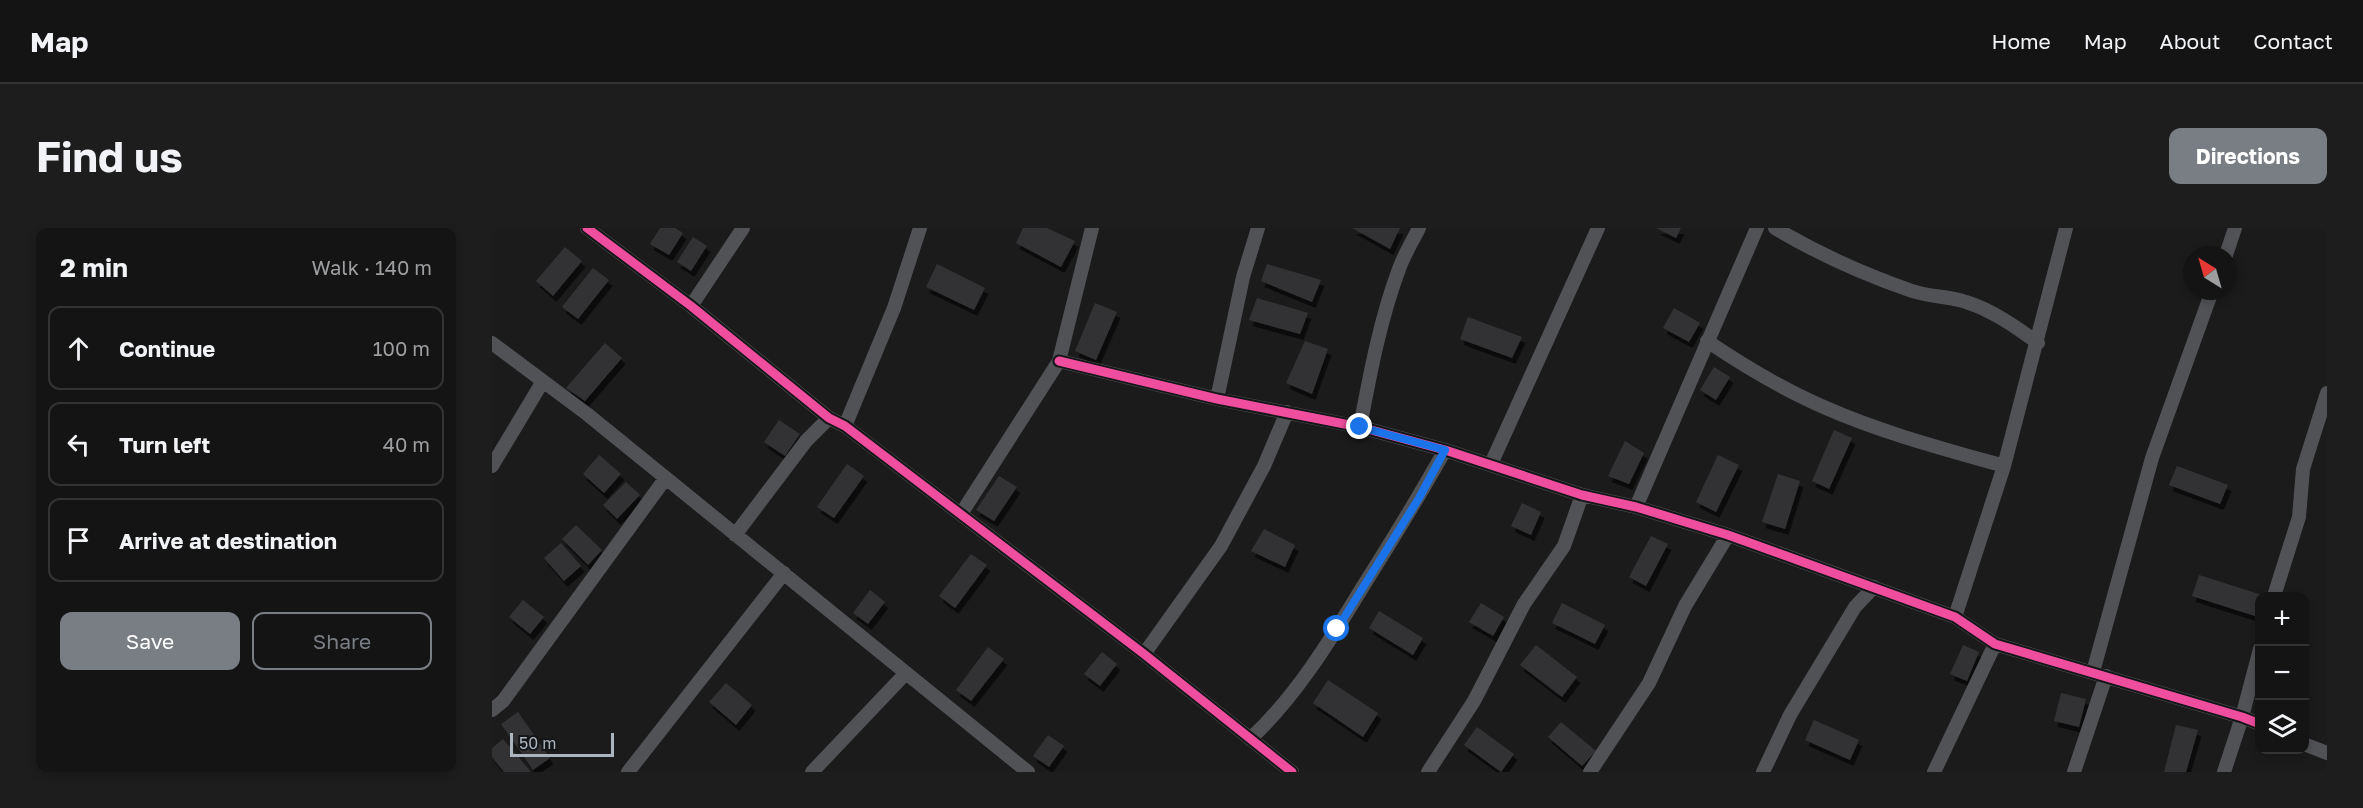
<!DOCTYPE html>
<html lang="en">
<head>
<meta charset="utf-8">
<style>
  :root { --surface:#141415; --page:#1d1d1e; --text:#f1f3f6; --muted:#9d9ea0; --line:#333334; --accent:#797e85 }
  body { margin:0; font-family:"Golos Text",sans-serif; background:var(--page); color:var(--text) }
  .controls { position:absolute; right:18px; bottom:18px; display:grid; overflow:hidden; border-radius:12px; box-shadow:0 3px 9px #0003 }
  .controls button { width:54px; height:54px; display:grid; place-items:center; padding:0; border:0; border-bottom:2px solid var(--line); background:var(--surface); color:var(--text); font:30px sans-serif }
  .compass { position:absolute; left:1691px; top:18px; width:54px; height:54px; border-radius:50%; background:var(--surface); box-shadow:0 3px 9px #0003; rotate:323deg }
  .scale { position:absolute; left:18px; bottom:15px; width:104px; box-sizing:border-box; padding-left:6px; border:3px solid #acb4be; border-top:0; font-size:16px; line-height:21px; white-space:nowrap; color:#acb4be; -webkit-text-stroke:4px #151618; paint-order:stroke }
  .stop { position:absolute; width:18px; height:18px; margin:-14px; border:4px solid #1a73e8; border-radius:50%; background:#fff }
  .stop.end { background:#1a73e8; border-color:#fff; box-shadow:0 2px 6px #0008 }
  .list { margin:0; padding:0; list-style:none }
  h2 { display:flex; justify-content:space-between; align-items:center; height:78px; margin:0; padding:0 24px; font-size:26px }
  h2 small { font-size:20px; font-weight:400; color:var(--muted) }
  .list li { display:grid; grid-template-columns:39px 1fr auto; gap:18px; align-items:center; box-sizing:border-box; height:84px; margin:0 12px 12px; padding:0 12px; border:2px solid var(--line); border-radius:12px }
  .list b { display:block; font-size:22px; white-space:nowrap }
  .list em { font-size:20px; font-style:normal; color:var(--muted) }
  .actions { display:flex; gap:12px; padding:18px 24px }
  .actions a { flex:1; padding:14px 0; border:2px solid var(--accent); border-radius:12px; text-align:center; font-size:21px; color:var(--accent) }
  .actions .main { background:var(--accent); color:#fff }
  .icon { flex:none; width:33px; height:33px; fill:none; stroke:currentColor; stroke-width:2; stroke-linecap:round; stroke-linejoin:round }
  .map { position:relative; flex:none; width:1835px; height:544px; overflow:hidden; border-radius:12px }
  header { display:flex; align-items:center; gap:36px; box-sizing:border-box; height:84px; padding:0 30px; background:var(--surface); border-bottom:2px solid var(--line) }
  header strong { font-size:28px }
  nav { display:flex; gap:33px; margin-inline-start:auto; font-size:21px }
  .intro { display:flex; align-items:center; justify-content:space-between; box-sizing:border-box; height:144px; padding:0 36px }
  h1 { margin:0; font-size:42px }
  .button { padding:15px 27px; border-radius:12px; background:var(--accent); color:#fff; font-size:21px; font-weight:700 }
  main { display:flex; gap:36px; padding:0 36px }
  aside { flex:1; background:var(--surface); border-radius:12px; box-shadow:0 3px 9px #0003 }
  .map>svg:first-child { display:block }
  .building { fill:#333334; filter:url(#shadow) }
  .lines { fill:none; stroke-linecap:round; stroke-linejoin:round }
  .street { stroke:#505255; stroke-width:14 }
  .cycleway-casing { stroke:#151618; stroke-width:13 }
  .cycleway { stroke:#ef4d9e; stroke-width:9 }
  .route { stroke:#1a73e8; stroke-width:8 }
</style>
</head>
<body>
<header>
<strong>Map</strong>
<nav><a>Home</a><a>Map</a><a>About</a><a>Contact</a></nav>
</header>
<div class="intro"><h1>Find us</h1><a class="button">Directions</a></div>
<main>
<aside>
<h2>2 min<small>Walk · 140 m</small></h2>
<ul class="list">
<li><svg class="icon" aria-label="ahead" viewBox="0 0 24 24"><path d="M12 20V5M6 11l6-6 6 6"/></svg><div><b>Continue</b></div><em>100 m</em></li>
<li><svg class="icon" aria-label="left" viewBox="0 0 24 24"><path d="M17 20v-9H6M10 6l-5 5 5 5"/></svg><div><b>Turn left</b></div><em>40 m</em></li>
<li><svg class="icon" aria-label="arrive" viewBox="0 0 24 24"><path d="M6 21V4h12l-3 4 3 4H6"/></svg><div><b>Arrive at destination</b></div></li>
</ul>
<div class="actions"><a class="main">Save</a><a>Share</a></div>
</aside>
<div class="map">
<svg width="1835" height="544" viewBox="0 0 1835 544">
  <defs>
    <filter id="shadow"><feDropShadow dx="3.5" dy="6" stdDeviation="0" flood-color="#0009"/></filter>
  </defs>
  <rect width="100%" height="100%" fill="#1b1b1c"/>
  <!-- building -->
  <path class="building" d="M168,0h15l8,5 -14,22 -19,-11z
    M531,0h24l28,13 -14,26 -45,-24z
    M860,0h48l-10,21z
    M1164,0h25l-5,10z
    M201,9l14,9 -16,25 -14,-9z
    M73,19l17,14 -29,35 -17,-15z
    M445,36l48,24 -11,22 -48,-23z
    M775,36l54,16 -9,22 -51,-21z
    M101,40l16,12 -31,39 -16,-12z
    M765,70l51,15 -8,21 -51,-14z
    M603,75l22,9 -21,48 -21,-9z
    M1182,80l26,15 -11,19 -26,-14z
    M976,89l54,20 -10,21 -52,-19z
    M813,113l23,8 -16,45 -26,-11z
    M113,115l17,15 -37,43 -19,-13z
    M1222,139l16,10 -14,23 -16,-10z
    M287,192l21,14 -15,22 -21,-14z
    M1342,202l18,8 -23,51 -17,-8z
    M1133,213l19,12 -15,31 -21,-8z
    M107,227l22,19 -17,19 -21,-19z
    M1226,227l21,10 -23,47 -20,-10z
    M355,236l17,12 -30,42 -17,-11z
    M1685,238l51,19 -8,19 -51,-19z
    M1286,246l22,7 -15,48 -23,-7z
    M507,248l18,11 -23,34 -18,-11z
    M134,254l14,13 -23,24 -14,-14z
    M1030,275l19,9 -10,23 -20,-9z
    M84,297l26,25 -14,15 -26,-26z
    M772,301l31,16 -10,22 -34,-16z
    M1159,308l17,8 -22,42 -17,-9z
    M69,315l20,23 -17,15 -20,-23z
    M479,326l16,11 -32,43 -16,-12z
    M1707,347l63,20 -2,1 -5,20 -63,-20z
    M378,362l15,12 -17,22 -15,-11z
    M31,372l21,17 -14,17 -21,-17z
    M989,375l23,14 -11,19 -24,-14z
    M1070,375l43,22 -10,19 -43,-21z
    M887,383l44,27 -10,17 -44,-27z
    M1044,417l41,32 -15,20 -42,-32z
    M1471,417l16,7 -12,29 -17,-7z
    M496,419l16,12 -33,42 -15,-11z
    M610,424l15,12 -17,22 -16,-12z
    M836,452l50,33 -15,24 -50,-34z
    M234,455l26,22 -16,20 -27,-23z
    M1569,465l25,6 -7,28 -25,-6z
    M26,484l32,46 -17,12 -32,-46z
    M1322,492l45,20 -9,20 -45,-20z
    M1069,494l35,29 -14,15 -34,-29z
    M1684,497l22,5 -12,42h-22z
    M985,499l37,27 -13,18 -37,-27z
    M556,507l16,11 -15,21 -16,-11z
    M11,511l28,33h-27l-12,-15v-9z"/>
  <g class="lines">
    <!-- street -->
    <path class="street" d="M95,0l104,78 138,112 16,8 299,228 148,118
      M1283,0c45,27 88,46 137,63 18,6 37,5 54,11 26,8 50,25 72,41
      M1734,27l9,-27
      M199,78l52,-78
      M1215,113c37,25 77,49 119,67 57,25 118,41 178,58
      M0,115l95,71 441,358
      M567,133l158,38 143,28 85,23 137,45 54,12 92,28 227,82 40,27 247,73 18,7
      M725,171l26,-122 15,-49
      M353,198l49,-118 26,-80
      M868,199c10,-53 20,-107 39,-158 5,-14 13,-27 20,-41
      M999,236l107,-236
      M0,238l51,-85
      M1144,279l121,-279
      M469,286l98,-153 33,-133
      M243,307l71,-94 23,-23
      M1782,368l25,-79 4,-48 24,-76
      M1463,389l49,-151 62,-238
      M652,426l77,-108 43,-80 23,-54
      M1601,444l59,-214 60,-167
      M0,482l11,-9 162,-222
      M758,511c45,-41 81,-100 112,-151 29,-46 57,-91 83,-138
      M1812,516l23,9
      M136,544l156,-199
      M320,544l94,-99
      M936,544l46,-71 50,-97 40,-58 18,-51
      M1098,544l59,-89 36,-77 43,-71
      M1271,544l27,-57 65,-108 19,-20
      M1442,544l61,-128
      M1582,544l32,-96
      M1732,544l18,-55 18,-68"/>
    <!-- cycleway casing -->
    <g class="cycleway-casing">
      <path id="cycleway" d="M95,0l104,78 138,112 16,8 299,228 148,118
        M567,133l158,38 143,28 85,23 137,45 54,12 92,28 227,82 40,27 247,73 18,7"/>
    </g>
    <!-- cycleway -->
    <use href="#cycleway" class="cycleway"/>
  </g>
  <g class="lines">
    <!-- route -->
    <path class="route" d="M845,401l82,-131 26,-48 -85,-23"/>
  </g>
</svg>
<div class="controls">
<button>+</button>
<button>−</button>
<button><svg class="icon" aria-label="layers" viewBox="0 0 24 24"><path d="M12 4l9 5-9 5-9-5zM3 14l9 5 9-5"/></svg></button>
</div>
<svg class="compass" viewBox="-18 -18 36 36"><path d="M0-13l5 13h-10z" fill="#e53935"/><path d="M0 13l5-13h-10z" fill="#9d9ea0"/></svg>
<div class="scale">50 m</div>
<div class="stop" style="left:845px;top:401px"></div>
<div class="stop end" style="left:868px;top:199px"></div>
</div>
</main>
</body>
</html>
